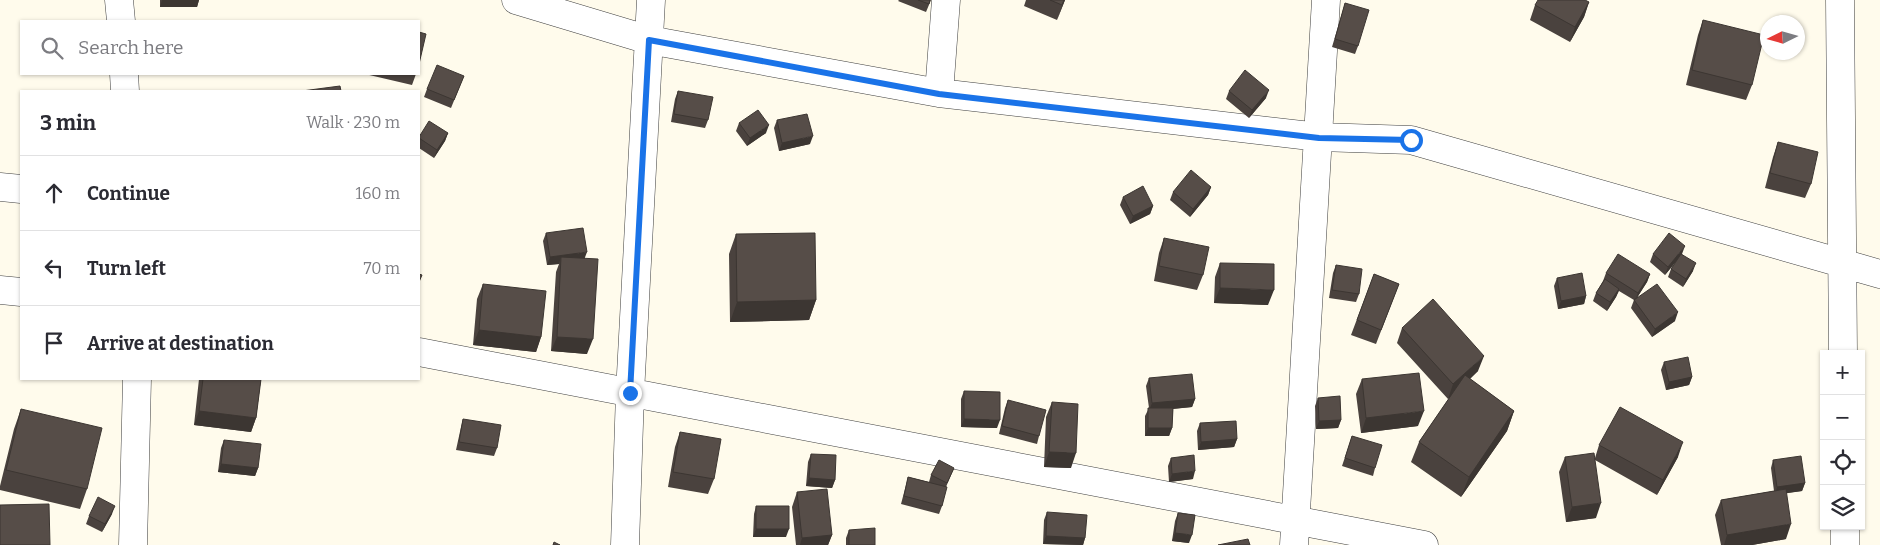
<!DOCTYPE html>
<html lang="en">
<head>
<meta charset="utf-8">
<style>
  :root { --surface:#fff; --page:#f2f2f3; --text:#2b2b33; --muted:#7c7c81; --line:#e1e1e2 }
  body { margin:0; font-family:Bitter,serif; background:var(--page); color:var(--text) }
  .controls { position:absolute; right:15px; bottom:15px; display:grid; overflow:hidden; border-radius:0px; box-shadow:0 1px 4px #0004 }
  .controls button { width:45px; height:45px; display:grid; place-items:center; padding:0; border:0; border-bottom:1px solid var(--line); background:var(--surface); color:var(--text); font:25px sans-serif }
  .compass { position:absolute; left:1760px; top:15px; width:45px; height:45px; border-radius:50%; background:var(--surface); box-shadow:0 1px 4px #0004; rotate:265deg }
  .stop { position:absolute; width:15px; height:15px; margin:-11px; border:4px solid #1a73e8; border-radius:50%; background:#fff }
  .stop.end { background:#1a73e8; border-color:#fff; box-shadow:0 1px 5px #0008 }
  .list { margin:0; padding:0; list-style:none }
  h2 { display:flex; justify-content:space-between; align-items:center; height:65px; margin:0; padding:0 20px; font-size:21px }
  h2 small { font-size:16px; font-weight:400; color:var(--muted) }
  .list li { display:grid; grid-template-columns:32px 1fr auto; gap:15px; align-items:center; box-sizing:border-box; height:75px; padding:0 20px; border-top:1px solid var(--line) }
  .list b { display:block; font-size:19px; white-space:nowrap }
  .list em { font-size:16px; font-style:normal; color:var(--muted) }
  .icon { flex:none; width:28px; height:28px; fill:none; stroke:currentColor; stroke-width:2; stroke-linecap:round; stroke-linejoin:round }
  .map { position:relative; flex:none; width:1880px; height:545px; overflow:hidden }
  .search { position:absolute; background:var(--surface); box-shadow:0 1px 4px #0004; left:20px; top:20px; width:400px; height:55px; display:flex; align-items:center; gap:12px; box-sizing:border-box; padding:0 18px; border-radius:0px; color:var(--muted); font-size:19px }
  .panel { position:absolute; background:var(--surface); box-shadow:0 1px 4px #0004; left:20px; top:90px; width:400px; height:290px; border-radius:0px }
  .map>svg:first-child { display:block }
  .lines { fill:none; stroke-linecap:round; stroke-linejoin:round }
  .minor-casing { stroke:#3f3f3f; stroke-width:29 }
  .minor { stroke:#fff; stroke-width:28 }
  .wall { fill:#4a423e }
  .shaded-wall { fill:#3c3632 }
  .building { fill:#564d48; stroke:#3c3632 }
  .route { stroke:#1a73e8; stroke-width:6 }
</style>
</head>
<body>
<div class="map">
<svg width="1880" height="545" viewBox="0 0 1880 545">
  <rect width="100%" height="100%" fill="#fffbec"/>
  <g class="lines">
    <!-- minor casing -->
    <g class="minor-casing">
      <path id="minor" d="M119,0l2,21
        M516,0l133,40 290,53 380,44 92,3 469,134
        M1840,0l3,354
        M124,74l1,17
        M939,93l7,-93
        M0,187l21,2
        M0,290l21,2
        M419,352l1005,193
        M1845,526v19
        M133,545l4,-166
        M625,545l5,-152 21,-393
        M1294,545l32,-545"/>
    </g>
    <!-- minor -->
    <use href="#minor" class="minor"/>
  </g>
  <!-- wall -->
  <path class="wall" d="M160,0h39l-2,7h-37z
    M899,0h32l-5,12 -28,-11z
    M1026,0h39l-8,20 -33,-14z
    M1589,2l-5,15 -14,25 -40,-22 5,-15z
    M1345,3l13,43 -3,8 -23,-7z
    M1703,20l49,65 -6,15 -60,-15 12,-50z
    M365,74h51l-4,11z
    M464,76l-13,32 -27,-11 3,-8z
    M678,91l30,29 -3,8 -34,-6 4,-23z
    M1229,91l37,7 -17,20 -23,-19z
    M777,120l33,24 -31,7 -5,-23z
    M739,123l27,10 -19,13 -11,-15z
    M448,133l-3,8 -11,17 -15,-10v-11z
    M1778,142l33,42 -6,14 -40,-10 8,-31z
    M1211,187l-3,8 -18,22 -20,-17 3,-8z
    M1123,197l30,9 -3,8 -20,10 -10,-19z
    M546,233l39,25 2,96 -36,-3 5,-79 3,-8 -12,1 -4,-24z
    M736,234l80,66 -7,20 -79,2 -1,-68z
    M1164,238l39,37 -6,15 -43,-9 5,-28z
    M1653,254h29l11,17 -10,16 -15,-10 3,-8 7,-10 -13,16 -15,-13z
    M1220,263l48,42 -54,-2 1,-26z
    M1336,265l23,29 -3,8 -27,-4 4,-25z
    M1606,273l44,1 -3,8 -11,17 39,22 -23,16 -21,-29 3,-8 -15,-9 -3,6 -9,14 -14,-10 3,-8 7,-12z
    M1374,274l25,10 -23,60 -25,-9z
    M1557,278l29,18 -2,8 -26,5 -4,-23z
    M483,284l58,53 -5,15 -63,-7 4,-46z
    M1402,328l76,43 -8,8 44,32 -7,20 -46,66 -50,-35 8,-20 31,-45 -2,2 -51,-56z
    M1664,362l28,15 -3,8 -23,5 -5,-20z
    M1149,378l46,21 -3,8 -19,2 -1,19 -3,8h-24v-20l4,-8 -3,-22z
    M199,379h62l-5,39 -5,14 -57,-7z
    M1362,379l56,47 -57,7 -5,-39z
    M964,391l33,37 -36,-1v-28z
    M1318,398l23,22 -3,8 -22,1 -1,-23z
    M1008,400l31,36 -2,8 -38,-10 6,-26z
    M1052,402l19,66 -27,-1 2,-50z
    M21,409l66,80 -7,20 -80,-19v-4l14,-57z
    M463,419l34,29 -3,8 -38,-6 5,-23z
    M1200,423l37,16 -3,8 -36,3 -1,-19z
    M680,432l34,47 -6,15 -40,-7 7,-40z
    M1352,436l23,32 -2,8 -31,-10z
    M224,440l34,28 -3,8 -37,-4 3,-24z
    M1599,445l79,12 -21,38 -62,-35 1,58 -30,4 -7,-50 6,-15 30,1z
    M811,454l24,26 -3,8 -26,-2 2,-24z
    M1171,458l22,21 -24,3 -1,-16z
    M1773,460l32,23 -3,8 -16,2v46l-34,6h-31l-6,-30 6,-15 53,-9 -3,-23z
    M954,468l-8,19 -4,19 -3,8 -38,-10 5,-19 2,-8 21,5 2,-7z
    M797,492l35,43 -4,10h-32l-4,-38z
    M756,506l30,31h-33l1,-23z
    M1047,512l38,26 -2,7 -40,-1 1,-24z
    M1178,513l11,30 -17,-2 3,-20z
    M112,514l-10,18 -16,-8 3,-8z
    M849,530l26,15h-29v-7z"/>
  <!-- shaded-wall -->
  <path class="shaded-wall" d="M162,0h37l-2,7h-37z
    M1064,0h1l-8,20z
    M1589,2l-5,15 -14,25 5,-15z
    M1269,90l-3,8 -17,20 3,-8z
    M769,125l-3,8 -19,13 3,-8z
    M448,133l-3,8 -11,17 3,-8z
    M813,136l-3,8 -31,7 3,-8z
    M1211,187l-3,8 -18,22 3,-8z
    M1153,206l-3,8 -20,10 3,-8z
    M1685,246l-3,8 -17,21 3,-8z
    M587,252l-3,8 -23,-3 -2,7 -12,1 3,-8z
    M1696,263l-3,8 -10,16 3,-8z
    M1650,274l-3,8 -12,19 3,-8z
    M1220,288l54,2 -6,15 -54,-2z
    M1619,289l-3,8 -9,14 3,-9z
    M1586,296l-2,8 -26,5 3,-8z
    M816,300l-7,20 -79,2 7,-20z
    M1678,312l-3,9 -23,16 3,-8z
    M479,330l62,7 -5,15 -63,-7z
    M557,337l36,2 -6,15 -36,-3z
    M1484,356l-6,15 -30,28 5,-15z
    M1692,377l-3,8 -23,5 3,-8z
    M1195,399l-3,8 -43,4 3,-8z
    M199,411l57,7 -5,14 -57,-7z
    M1424,411l-6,15 -57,7 5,-15z
    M1514,411l-7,20 -46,66 8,-20z
    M964,419l36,1 -3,8 -36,-1z
    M1341,420l-3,8 -22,1 3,-8z
    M1148,428h24l-3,8h-24z
    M1237,439l-3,8 -36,3 3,-8z
    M1683,442l-5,15 -21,38 6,-15z
    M1049,452l27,1 -5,15 -27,-1z
    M221,464l37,4 -3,8 -37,-4z
    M1195,471l-2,8 -24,3 3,-8z
    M809,478l26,2 -3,8 -26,-2z
    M1805,483l-3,8 -27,4 2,-8z
    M1601,503l-5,15 -30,4 6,-15z
    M115,506l-3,8 -10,18 3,-8z
    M1791,524l-5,15 -34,6h-28l3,-10z
    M756,529h33l-3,8h-33z
    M1175,533l17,2 -3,8 -17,-2z
    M832,535l-4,10h-28l2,-7z
    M1046,536l39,2 -2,7 -40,-1z"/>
  <!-- building -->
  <path class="building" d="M918,0h12l-1,4z
    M1050,0h14l-2,5z
    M1538,0h47l4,2 -14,25 -40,-22z
    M1345,3l24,7 -11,36 -23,-7z
    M1703,20l61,15 -12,50 -60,-15z
    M419,32l7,2 -7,30z
    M437,65l27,11 -10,24 -27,-11z
    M1245,70l24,20 -17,20 -23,-19z
    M340,86l1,5h-39z
    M678,91l35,6 -5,23 -34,-6z
    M758,110l11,15 -19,13 -11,-15z
    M807,114l6,22 -31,7 -5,-23z
    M429,121l19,12 -11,17 -18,-12v-1z
    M1778,142l40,10 -7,32 -41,-11z
    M1191,170l20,17 -18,22 -20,-17z
    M1143,186l10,20 -20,10 -10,-19z
    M583,228l4,24 -37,5 -4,-24z
    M815,233l1,67 -79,2 -1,-68z
    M1669,233l16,13 -17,21 -15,-13z
    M1164,238l45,9 -6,28 -44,-9z
    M1618,254l32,20 -12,19 -32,-20z
    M1681,254l15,9 -10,16 -15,-10z
    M561,257l37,2 -5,80 -36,-2z
    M1220,263l54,1v26l-54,-2z
    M1336,265l26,4 -3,25 -27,-4z
    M1582,273l4,23 -25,5 -4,-23z
    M419,274l3,1 -3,7z
    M1374,274l25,10 -18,46 -24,-10z
    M1605,279l14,10 -9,13 -14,-9z
    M483,284l63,7 -5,46 -62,-7z
    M1657,284l21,28 -23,17 -21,-29z
    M1433,299l51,57 -31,28 -51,-56z
    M1688,357l4,20 -23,5 -5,-20z
    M1419,373l5,38 -58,7 -4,-39z
    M1192,374l3,25 -43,4 -3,-25z
    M1465,375l49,36 -45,66 -50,-35z
    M203,379h58l-5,39 -57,-7z
    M964,391l36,1v28l-36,-1z
    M1340,396l1,24 -22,1 -1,-23z
    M1008,400l38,10 -7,26 -37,-10z
    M1052,402l26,2 -2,49 -27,-1z
    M1620,407l63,35 -20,38 -64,-35z
    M1148,408h25l-1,20h-24z
    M21,409l81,19 -15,61 -81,-19z
    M463,419l38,6 -4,23 -38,-6z
    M1236,421l1,18 -36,3 -1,-19z
    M680,432l41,7 -7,40 -41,-7z
    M1352,436l30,9 -7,23 -30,-10z
    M224,440l37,4 -3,24 -37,-4z
    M1594,453l7,50 -29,4 -7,-50z
    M811,454l25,1 -1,25 -26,-2z
    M1194,455l1,16 -23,3 -1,-16z
    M1801,456l4,27 -28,4 -4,-27z
    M939,460l15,8 -7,15 -16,-8z
    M908,477l39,10 -5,19 -38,-10z
    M827,489l5,46 -30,3 -5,-46z
    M1786,489l5,35 -64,11 -6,-35z
    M98,497l17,9 -10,18 -16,-8z
    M49,504l1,41h-50v-40z
    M756,506h33v23h-33z
    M1047,512l40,3 -2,23 -39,-2z
    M1178,513l17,2 -3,20 -17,-2z
    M875,528v17h-26v-15z
    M1248,539l2,6h-32z
    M554,542l6,3h-7z"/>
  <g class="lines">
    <!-- route -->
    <path class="route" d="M630,393l19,-353 290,54 380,44 92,2"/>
  </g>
</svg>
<div class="controls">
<button>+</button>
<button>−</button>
<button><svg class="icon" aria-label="locate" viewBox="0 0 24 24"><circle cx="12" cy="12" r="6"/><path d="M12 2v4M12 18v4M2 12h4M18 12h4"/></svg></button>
<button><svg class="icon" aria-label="layers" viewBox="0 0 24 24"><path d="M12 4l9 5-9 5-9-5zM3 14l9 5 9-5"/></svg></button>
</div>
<svg class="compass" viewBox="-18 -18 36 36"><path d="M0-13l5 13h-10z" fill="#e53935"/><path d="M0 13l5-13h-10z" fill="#7c7c81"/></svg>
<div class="stop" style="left:1411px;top:140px"></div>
<div class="stop end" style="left:630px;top:393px"></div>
<div class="search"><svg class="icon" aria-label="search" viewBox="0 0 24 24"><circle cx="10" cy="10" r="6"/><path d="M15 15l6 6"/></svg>Search here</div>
<section class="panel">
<h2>3 min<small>Walk · 230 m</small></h2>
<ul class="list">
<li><svg class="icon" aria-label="ahead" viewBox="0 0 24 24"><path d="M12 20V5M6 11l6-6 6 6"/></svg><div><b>Continue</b></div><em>160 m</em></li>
<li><svg class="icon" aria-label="left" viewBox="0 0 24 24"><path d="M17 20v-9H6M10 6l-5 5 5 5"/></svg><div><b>Turn left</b></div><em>70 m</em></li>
<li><svg class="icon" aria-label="arrive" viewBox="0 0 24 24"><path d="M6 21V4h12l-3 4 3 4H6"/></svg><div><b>Arrive at destination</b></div></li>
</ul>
</section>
</div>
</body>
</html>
